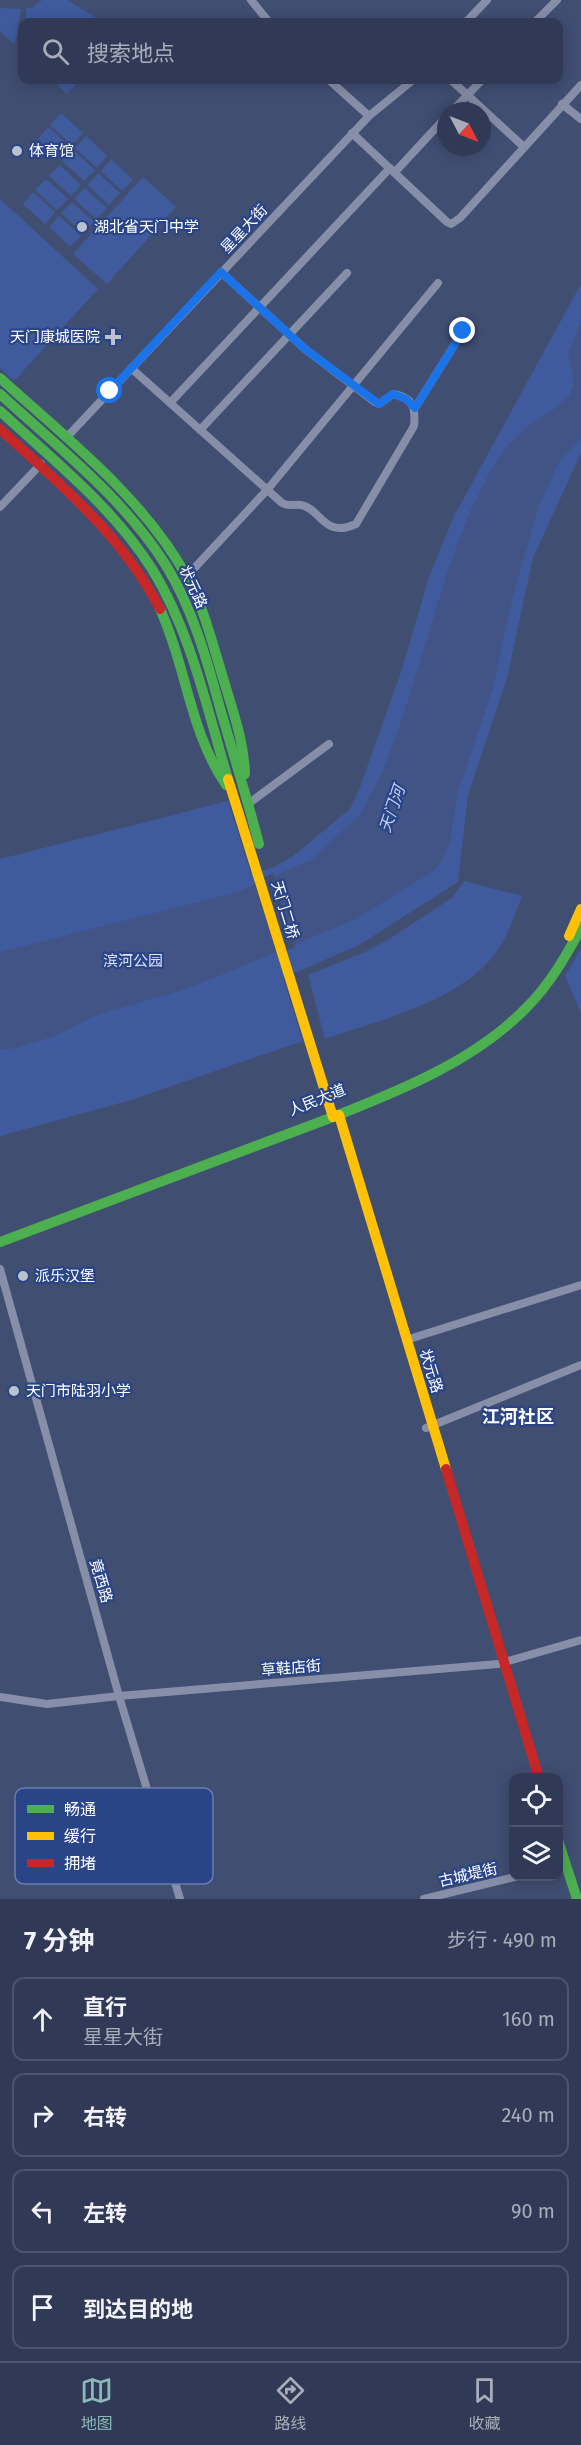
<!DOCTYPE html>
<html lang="zh">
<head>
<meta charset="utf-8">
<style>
  :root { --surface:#303a56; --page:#3c4560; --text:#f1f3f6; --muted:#a8adb9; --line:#4b546c; --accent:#8bbbb9 }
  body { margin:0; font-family:"Fira Sans","Noto Sans SC",sans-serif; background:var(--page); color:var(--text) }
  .controls { position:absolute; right:18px; bottom:18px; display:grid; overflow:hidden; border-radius:12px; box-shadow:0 3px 15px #0003 }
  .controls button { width:54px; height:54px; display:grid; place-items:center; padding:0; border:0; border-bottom:2px solid var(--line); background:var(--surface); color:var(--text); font:30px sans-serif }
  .compass { position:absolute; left:437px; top:102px; width:54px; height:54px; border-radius:50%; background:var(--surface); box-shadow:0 3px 15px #0003; rotate:132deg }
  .stop { position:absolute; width:18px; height:18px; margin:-14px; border:4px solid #1a73e8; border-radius:50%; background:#fff }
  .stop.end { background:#1a73e8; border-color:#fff; box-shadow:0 2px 6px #0008 }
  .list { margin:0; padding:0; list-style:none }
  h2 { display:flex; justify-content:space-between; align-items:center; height:78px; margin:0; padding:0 24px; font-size:26px }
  h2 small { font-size:20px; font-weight:400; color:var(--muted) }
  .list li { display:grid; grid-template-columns:39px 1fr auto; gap:18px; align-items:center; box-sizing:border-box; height:84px; margin:0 12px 12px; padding:0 12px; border:2px solid var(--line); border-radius:12px }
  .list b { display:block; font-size:22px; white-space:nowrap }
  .list p { margin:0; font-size:20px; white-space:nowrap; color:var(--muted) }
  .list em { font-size:20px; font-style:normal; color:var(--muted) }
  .icon { flex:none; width:33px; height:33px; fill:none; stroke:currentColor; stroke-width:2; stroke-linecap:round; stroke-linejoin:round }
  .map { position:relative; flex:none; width:581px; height:1899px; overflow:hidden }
  .search { position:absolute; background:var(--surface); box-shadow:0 3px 15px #0003; left:18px; right:18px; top:18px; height:66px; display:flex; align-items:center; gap:15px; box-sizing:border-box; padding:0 21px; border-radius:12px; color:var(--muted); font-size:22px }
  .sheet { height:462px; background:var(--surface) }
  nav { display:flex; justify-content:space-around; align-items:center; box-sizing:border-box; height:84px; border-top:2px solid var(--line); background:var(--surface); font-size:16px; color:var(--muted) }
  nav a { display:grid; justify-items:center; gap:3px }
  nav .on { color:var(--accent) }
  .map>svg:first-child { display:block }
  .green { fill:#3f5b9e }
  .water { fill:#425485 }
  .pier { fill:#404e72 }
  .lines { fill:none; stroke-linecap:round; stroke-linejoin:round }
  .street { stroke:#878fa8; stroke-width:8 }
  .fast { stroke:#4caf50; stroke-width:10 }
  .slow { stroke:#ffc107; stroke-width:10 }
  .jam { stroke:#c62828; stroke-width:10 }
  .route { stroke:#1a73e8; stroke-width:8 }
  .poi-dot { fill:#bcc1ce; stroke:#2a4488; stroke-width:2 }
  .labels { text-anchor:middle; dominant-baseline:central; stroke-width:4.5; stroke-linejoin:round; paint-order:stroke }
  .poi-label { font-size:15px; fill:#fff; stroke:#2a4488; text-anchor:start }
  .street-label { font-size:15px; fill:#fff; stroke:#2a4488 }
  .park-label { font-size:15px; fill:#dbe3f7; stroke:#2a4488 }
  .water-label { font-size:16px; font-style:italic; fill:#c3d0f0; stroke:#2a4488 }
  .quarter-label { font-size:18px; font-weight:bold; fill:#fff; stroke:#2a4488 }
  .key { fill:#2a4488; stroke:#6a7cac; stroke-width:1.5 }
  .key-label { font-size:16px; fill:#fff }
</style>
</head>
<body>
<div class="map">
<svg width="581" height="1899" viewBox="0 0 581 1899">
  <rect width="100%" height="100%" fill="#404e72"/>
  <!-- green -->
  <path class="green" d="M42,0h25l36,22h-77v-14l7,-1z
    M0,8l21,1 -6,36 -15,-14z
    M52,80h28l-13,14z
    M61,113l22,20 -11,12 -22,-20z
    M48,127l22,20 -11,12 -21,-20z
    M86,136l21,20 -10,12 -22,-20z
    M73,150l22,20 -11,11 -22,-20z
    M111,159l22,21 -11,11 -21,-20z
    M60,165l21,20 -10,11 -22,-20z
    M98,173l22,20 -11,12 -22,-20z
    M143,177l33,30 -69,77 -34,-30z
    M46,179l22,20 -11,11 -22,-20z
    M85,188l22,20 -11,11 -22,-20z
    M33,192l22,20 -10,12 -22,-20z
    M0,199l98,90 -84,92 -14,-13z
    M72,202l22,20 -11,11 -22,-20z
    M59,216l22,20 -11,11 -21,-20z
    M581,284v169l-48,105 -26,120 -39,117 -10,87 -99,63 -76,33 20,63 -172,59 -131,36v-277l228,-58 23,73 23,-7 19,-11 57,-47 9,-19 42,-118 28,-95 25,-61z
    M464,881l58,15c-8,21 -15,42 -28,59 -36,47 -115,65 -169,84l-17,-64 59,-24 22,-12 63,-41z
    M581,949v64l-16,-37z"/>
  <!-- water -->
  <path class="water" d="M581,321v117l-21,22 -21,45 -27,94 -19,89 -36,107 -7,46 -8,20 -7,9 -79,49 -164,68 -98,29 -36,19 -42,13 -16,2v-98l238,-60 75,-33 48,-46 24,-47 19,-53 46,-149 18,-48 25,-50 15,-21 21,-20 30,-19 11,-12 4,-11 -6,-30z"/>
  <!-- pier -->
  <path class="pier" d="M273,873l22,74 -18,8 -23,-73z"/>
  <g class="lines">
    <!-- street -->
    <path class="street" d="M251,0l18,22
      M466,22l21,-22
      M535,22l22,-22
      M329,80l40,36
      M451,80l73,67
      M562,104l19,15
      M452,111l30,-31
      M352,133l95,89 4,2 9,-6 121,-133
      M395,172l51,-55
      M131,368l151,135c7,4 12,1 19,2 20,3 22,34 55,19l58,-98c2,-18 -1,-29 -21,-32l-14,10 -4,-2 -70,-53 -84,-77
      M170,403l220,-235
      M415,408l48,-77
      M200,430l147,-157
      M66,438l303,-322 44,-36
      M0,507l41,-43
      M187,576l80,-86 171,-207
      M248,804l81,-60
      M0,1269l119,427 61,203
      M406,1340l175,-55
      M426,1428l155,-63
      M0,1697l47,7 72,-8 379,-32 83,-24
      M424,1899l95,-23"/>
    <!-- fast -->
    <path class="fast" d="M0,378c67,61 143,119 187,199 18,33 26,69 37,104 9,31 20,60 21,93
      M0,394c59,54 125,105 167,173 26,43 40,93 53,141 13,45 27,90 39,136
      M0,411c53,49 113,96 152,158 39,63 55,140 76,210
      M160,609c27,59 29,121 66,176
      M338,1115c66,-26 139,-56 189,-108 23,-23 39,-51 54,-79
      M0,1242l333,-125
      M558,1840l19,59"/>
    <!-- slow -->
    <path class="slow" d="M228,779l105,338 5,-2
      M569,936l12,-27
      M339,1115l107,354"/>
    <!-- jam -->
    <path class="jam" d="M0,429c60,55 122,106 160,180
      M446,1469l93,309"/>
  </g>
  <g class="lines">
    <!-- route -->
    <path class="route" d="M110,391l111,-119 84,77 74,55 14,-10 13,5 9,9 48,-77"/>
  </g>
  <!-- markers -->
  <g class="poi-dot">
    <circle cx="17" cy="151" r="6"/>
    <circle cx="82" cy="227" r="6"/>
    <path d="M110 328h6v6h6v6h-6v6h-6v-6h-6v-6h6z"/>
    <circle cx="23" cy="1276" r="6"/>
    <circle cx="14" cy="1391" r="6"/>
  </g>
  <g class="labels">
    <!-- poi labels -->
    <g class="poi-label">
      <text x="29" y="151">体育馆</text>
      <text x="94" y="227">湖北省天门中学</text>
      <text x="100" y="337" text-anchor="end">天门康城医院</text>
      <text x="35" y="1276">派乐汉堡</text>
      <text x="26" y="1391">天门市陆羽小学</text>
    </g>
    <!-- street labels -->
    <g class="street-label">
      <text transform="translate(244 229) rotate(-47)">星星大街</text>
      <text transform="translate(193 587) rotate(65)">状元路</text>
      <text transform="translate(285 910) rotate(73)">天门二桥</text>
      <text transform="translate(317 1100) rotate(-22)">人民大道</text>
      <text transform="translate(431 1371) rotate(73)">状元路</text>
      <text transform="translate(101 1581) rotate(74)">竟西路</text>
      <text transform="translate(291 1668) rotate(-5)">草鞋店街</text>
      <text transform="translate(468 1875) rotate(-13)">古城堤街</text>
    </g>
    <!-- park labels -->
    <g class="park-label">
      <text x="133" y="961">滨河公园</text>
    </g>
    <!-- water labels -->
    <g class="water-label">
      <text transform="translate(392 809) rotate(-71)">天门河</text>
    </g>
    <!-- quarter labels -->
    <g class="quarter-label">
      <text x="518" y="1417">江河社区</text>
    </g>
  </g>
  <!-- legend -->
  <rect x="15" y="1788" width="198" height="96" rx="9" class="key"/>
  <rect x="27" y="1805" width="27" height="8" fill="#4caf50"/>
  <rect x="27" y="1832" width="27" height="8" fill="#ffc107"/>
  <rect x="27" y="1859" width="27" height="8" fill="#c62828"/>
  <g class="key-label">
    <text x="64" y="1815">畅通</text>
    <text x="64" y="1842">缓行</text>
    <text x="64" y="1869">拥堵</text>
  </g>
</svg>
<div class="controls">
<button><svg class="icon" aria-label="locate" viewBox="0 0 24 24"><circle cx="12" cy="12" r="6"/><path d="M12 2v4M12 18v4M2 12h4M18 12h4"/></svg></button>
<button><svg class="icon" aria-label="layers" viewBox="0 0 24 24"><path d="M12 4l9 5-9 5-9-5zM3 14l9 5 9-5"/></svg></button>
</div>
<svg class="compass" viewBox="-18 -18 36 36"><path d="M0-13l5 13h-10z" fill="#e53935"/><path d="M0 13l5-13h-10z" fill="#a8adb9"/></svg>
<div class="stop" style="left:110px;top:391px"></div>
<div class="stop end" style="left:463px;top:331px"></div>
<div class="search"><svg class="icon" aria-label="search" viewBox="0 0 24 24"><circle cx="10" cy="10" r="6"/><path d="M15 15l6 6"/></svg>搜索地点</div>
</div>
<section class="sheet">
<h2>7 分钟<small>步行 · 490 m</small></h2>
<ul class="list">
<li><svg class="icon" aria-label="ahead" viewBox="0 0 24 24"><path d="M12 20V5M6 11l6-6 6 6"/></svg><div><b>直行</b><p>星星大街</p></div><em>160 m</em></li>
<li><svg class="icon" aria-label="right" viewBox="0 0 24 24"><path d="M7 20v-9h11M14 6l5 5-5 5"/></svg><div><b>右转</b></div><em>240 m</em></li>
<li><svg class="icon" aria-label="left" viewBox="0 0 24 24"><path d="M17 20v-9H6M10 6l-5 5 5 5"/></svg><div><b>左转</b></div><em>90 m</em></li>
<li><svg class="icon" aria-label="arrive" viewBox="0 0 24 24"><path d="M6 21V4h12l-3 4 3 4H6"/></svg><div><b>到达目的地</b></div></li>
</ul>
</section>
<nav>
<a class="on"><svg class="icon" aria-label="map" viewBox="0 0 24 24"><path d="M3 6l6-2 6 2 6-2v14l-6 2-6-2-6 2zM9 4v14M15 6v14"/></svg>地图</a>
<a><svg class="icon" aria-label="directions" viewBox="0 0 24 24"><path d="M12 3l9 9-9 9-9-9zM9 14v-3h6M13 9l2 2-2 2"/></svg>路线</a>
<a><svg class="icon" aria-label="saved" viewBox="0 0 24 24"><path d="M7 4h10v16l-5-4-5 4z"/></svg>收藏</a>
</nav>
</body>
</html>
